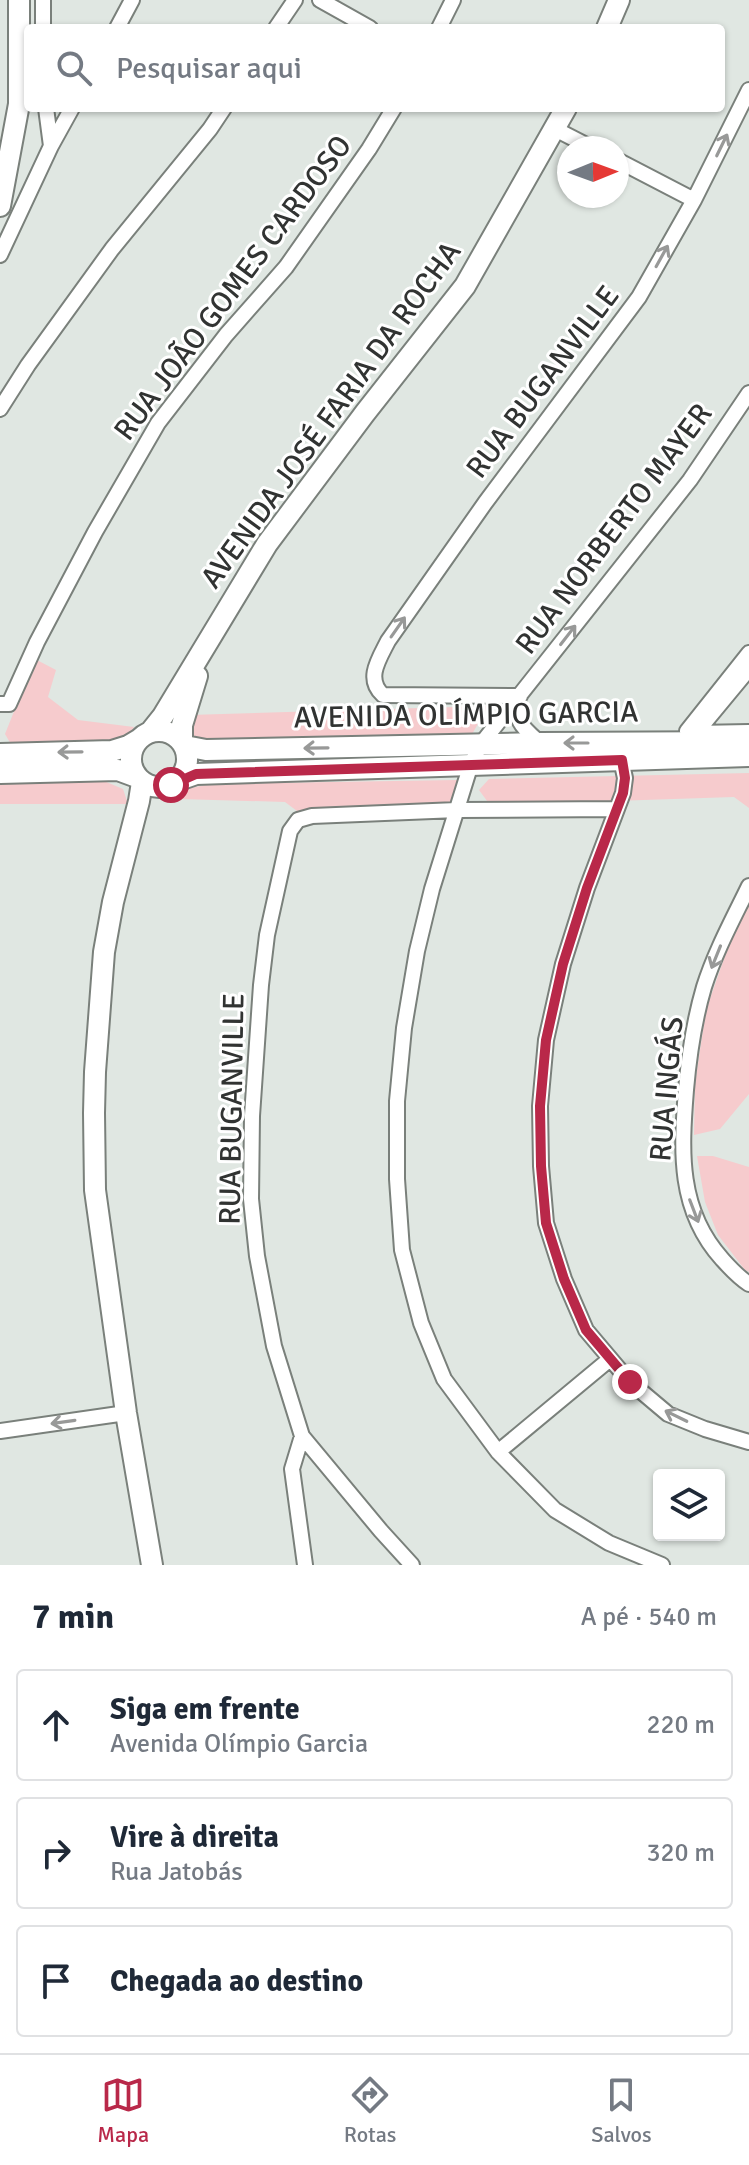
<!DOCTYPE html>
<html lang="pt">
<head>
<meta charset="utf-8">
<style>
  :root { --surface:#fff; --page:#f6f6f7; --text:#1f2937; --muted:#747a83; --line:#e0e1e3; --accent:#b92849 }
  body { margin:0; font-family:Signika,sans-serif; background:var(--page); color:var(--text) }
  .controls { position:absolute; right:24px; bottom:24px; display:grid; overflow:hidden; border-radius:8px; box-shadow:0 2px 6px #0004 }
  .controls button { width:72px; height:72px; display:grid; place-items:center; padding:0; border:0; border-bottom:2px solid var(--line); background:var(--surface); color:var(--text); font:40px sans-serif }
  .compass { position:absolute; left:557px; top:136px; width:72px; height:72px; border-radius:50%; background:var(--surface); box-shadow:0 2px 6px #0004; rotate:89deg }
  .stop { position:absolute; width:24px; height:24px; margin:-18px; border:6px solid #b92849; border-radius:50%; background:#fff }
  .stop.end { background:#b92849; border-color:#fff; box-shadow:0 2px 8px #0008 }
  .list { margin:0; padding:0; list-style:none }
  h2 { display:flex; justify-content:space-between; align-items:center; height:104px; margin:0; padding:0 32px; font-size:34px }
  h2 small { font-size:26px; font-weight:400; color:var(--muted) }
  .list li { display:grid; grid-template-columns:52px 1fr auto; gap:24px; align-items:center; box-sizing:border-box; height:112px; margin:0 16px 16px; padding:0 16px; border:2px solid var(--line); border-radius:8px }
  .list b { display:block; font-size:30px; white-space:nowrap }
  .list p { margin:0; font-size:26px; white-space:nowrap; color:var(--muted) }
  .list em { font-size:26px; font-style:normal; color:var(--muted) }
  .icon { flex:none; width:44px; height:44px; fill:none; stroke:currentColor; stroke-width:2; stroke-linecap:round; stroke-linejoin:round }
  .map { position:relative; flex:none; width:749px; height:1565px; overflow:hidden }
  .search { position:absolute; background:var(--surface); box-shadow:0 2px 6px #0004; left:24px; right:24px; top:24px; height:88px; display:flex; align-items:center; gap:20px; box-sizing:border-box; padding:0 28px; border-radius:8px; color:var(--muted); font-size:30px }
  .sheet { height:488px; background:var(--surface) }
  nav { display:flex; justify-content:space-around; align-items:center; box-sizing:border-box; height:112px; border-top:2px solid var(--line); background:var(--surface); font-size:22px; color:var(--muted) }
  nav a { display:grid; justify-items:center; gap:4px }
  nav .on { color:var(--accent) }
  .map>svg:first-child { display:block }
  .green { fill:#f6cbcd }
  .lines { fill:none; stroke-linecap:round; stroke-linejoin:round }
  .street-casing { stroke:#7a807b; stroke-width:18 }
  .secondary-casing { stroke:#7a807b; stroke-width:24 }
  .street { stroke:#fff; stroke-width:14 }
  .secondary { stroke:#fff; stroke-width:20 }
  .oneway { stroke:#989998 }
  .route { stroke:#b92849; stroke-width:10 }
  .labels { text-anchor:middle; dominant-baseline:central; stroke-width:6; stroke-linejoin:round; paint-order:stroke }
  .street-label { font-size:30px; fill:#313332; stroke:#fff }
</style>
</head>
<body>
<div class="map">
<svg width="749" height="1565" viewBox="0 0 749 1565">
  <rect width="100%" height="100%" fill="#e0e7e2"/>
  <!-- green -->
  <path class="green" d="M35,659l21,11 -8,27 30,23 56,7 -7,10 -18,9h-97l-7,-12z
    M488,706l-17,30 -263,8 -19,-8v-21z
    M749,773v35l-15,-11 -244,8 -11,-15 10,-11z
    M457,780l3,12 -8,14 -155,5 -12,-9 -105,-3 7,-10 22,-5z
    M104,781l19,8 5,15h-128v-21z
    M749,903v191l-29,35 -26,6 1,-51 11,-74 26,-74z
    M697,1156h16l36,11v105l-4,-2 -27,-35 -13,-33z"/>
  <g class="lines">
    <!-- street casing -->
    <g class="street-casing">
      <path id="street" d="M320,0l50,28
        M43,28v-28
        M117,28l15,-28
        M276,28l19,-28
        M439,28l14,-28
        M46,108l5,38
        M555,129l37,19
        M617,160l77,40
        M0,255l51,-109 21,-38
        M0,409l28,-44 84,-116 98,-120 14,-21
        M749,669l-53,64 53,-1
        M520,696l-137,-1c-18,-16 -4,-36 5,-54l97,-138 154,-206 55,-97 55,-110
        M519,697c-5,25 3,30 21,46
        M0,704h9l28,-62 58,-110 63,-109 68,-88 60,-68 83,-118 25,-41
        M687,731l62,-78
        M620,755l5,23 -2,15 -36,95 -24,76 -17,76 -6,66 1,60 5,57 18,56 22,51 44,52 38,32 37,15 44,13
        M749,886c-16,33 -34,66 -45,101 -10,34 -15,68 -18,103 -5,62 -8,120 36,169 9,10 16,18 27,25
        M0,1431l126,-18
        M302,1436l-10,33 13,96
        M498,1452l112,-93
        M412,1565l-31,-34 -79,-95 -28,-90 -17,-90 -6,-57 1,-83 9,-131 6,-50 23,-104 8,-11 14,-4 145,-6 160,-1
        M662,1565l-53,-22 -54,-33 -57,-58 -54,-73 -23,-56 -19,-73 -5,-71v-78l7,-73 13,-77 15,-62 39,-125 10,-20 209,-264 59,-87"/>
    </g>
    <!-- secondary casing -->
    <g class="secondary-casing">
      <path id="secondary" d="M607,28l12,-28
        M0,206l19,-102v-104
        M131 759a28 28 0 1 1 56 0a28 28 0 1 1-56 0Z
        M151,731l12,-15 104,-172 98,-131 100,-127 101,-178
        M182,741v-16l15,-49
        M185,746l21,4 334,-7 209,-1
        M0,754l112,-3 16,-5 10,-6
        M0,773l118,-3 19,7
        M179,780l17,-6 553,-18
        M142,782l-3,19 -26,101 -9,50 -9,120 -1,41 1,77 31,223 26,152"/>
    </g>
    <!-- street -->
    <use href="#street" class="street"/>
    <!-- secondary -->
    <use href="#secondary" class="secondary"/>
  </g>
  <!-- one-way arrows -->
  <defs><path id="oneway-shaft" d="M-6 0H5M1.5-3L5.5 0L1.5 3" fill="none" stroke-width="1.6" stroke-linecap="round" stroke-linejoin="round" transform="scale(2)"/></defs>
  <g class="oneway">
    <use href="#oneway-shaft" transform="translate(722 145) rotate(-64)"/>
    <use href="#oneway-shaft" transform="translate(662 256) rotate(-61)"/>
    <use href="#oneway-shaft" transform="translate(398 627) rotate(-55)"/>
    <use href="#oneway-shaft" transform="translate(568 635) rotate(-52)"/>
    <use href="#oneway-shaft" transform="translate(576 743) rotate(-180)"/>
    <use href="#oneway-shaft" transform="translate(316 748) rotate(179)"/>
    <use href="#oneway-shaft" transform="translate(70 752) rotate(179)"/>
    <use href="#oneway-shaft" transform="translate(716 957) rotate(112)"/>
    <use href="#oneway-shaft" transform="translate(694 1211) rotate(69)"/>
    <use href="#oneway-shaft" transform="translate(676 1416) rotate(-154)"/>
    <use href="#oneway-shaft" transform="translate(63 1422) rotate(172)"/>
  </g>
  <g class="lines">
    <!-- route -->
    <path class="route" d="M171,785l25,-11 426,-14 3,18 -2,15 -36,95 -24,76 -17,76 -6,66 1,60 5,57 18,56 22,51 44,52"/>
  </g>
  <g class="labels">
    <!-- street labels -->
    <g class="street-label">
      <text transform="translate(233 288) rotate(-53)">RUA JOÃO GOMES CARDOSO</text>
      <text transform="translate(543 382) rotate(-53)">RUA BUGANVILLE</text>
      <text transform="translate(331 415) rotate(-54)">AVENIDA JOSÉ FARIA DA ROCHA</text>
      <text transform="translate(614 529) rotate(-53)">RUA NORBERTO MAYER</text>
      <text transform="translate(466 715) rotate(-1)">AVENIDA OLÍMPIO GARCIA</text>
      <text transform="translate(667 1089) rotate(-85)">RUA INGÁS</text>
      <text transform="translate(232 1109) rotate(-89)">RUA BUGANVILLE</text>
    </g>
  </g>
</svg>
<div class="controls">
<button><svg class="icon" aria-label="layers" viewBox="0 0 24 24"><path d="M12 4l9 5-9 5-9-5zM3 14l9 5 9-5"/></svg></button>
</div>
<svg class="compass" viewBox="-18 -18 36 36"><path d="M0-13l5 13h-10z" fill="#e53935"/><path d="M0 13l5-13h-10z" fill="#747a83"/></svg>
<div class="stop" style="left:171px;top:785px"></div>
<div class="stop end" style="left:630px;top:1382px"></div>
<div class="search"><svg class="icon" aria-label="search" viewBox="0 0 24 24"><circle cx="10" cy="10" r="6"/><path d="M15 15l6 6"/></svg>Pesquisar aqui</div>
</div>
<section class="sheet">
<h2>7 min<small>A pé · 540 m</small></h2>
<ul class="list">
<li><svg class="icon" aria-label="ahead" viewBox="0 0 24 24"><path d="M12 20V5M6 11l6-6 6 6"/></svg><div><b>Siga em frente</b><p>Avenida Olímpio Garcia</p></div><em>220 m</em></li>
<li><svg class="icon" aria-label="right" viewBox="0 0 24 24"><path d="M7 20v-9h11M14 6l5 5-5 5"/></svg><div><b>Vire à direita</b><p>Rua Jatobás</p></div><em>320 m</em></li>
<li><svg class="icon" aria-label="arrive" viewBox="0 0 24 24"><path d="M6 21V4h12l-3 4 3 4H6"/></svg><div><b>Chegada ao destino</b></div></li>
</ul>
</section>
<nav>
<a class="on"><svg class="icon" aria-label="map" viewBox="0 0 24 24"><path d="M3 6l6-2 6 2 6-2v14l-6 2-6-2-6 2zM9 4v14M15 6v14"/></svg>Mapa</a>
<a><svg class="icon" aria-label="directions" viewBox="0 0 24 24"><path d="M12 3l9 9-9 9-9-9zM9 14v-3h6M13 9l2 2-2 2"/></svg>Rotas</a>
<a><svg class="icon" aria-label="saved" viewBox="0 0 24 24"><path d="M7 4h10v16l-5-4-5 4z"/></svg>Salvos</a>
</nav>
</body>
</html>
